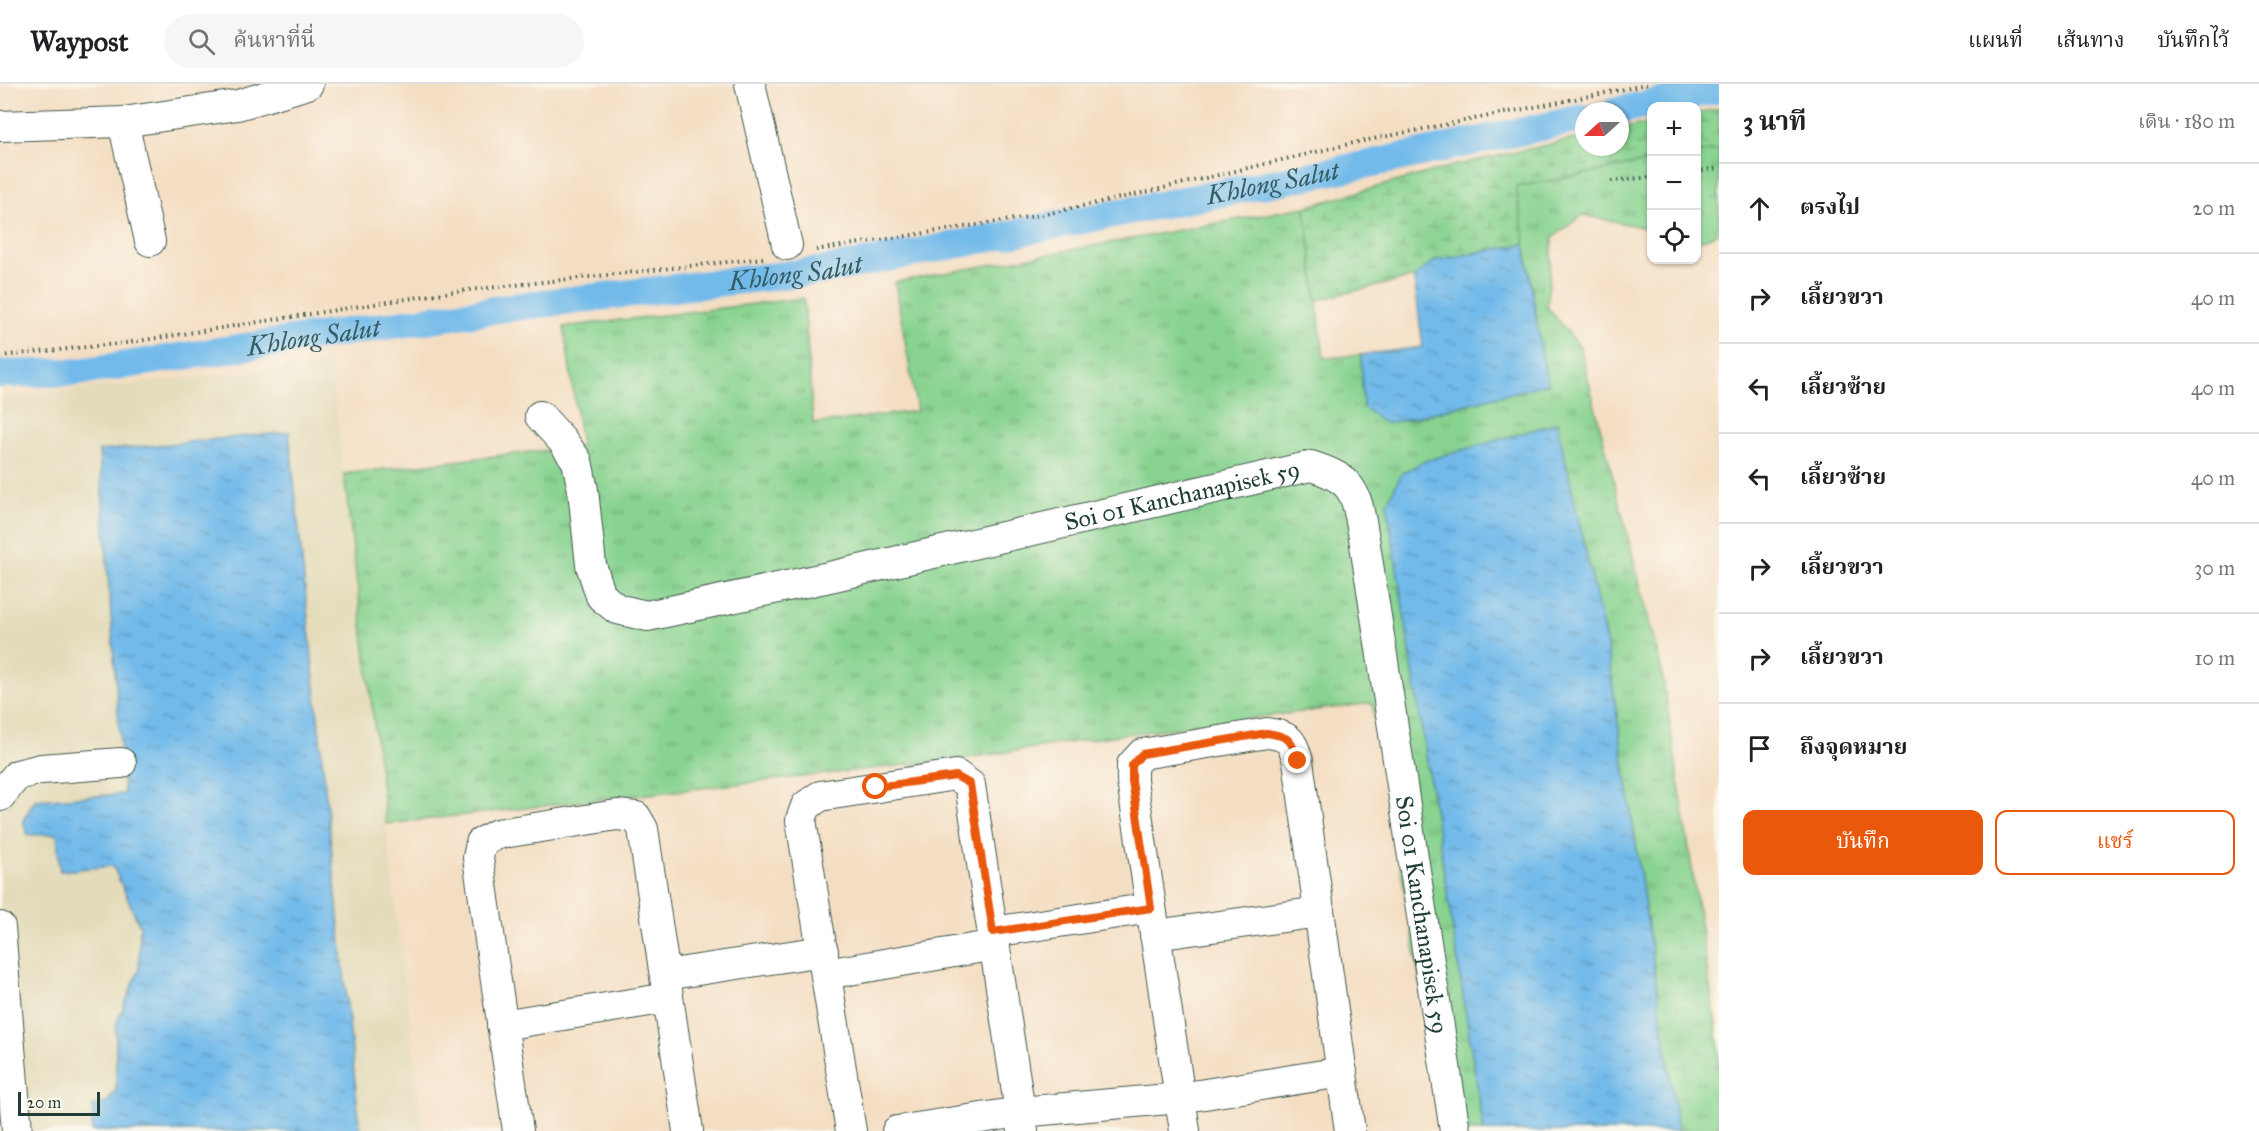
<!DOCTYPE html>
<html lang="th">
<head>
<meta charset="utf-8">
<style>
  :root { --surface:#fff; --page:#f6f6f6; --text:#202124; --muted:#757577; --line:#e0e0e0; --accent:#ea580c }
  body { margin:0; font-family:"IM FELL Great Primer","Noto Serif Thai",serif; background:var(--page); color:var(--text) }
  .controls { position:absolute; right:18px; top:18px; display:grid; overflow:hidden; border-radius:12px; box-shadow:0 2px 4px #0004 }
  .controls button { width:54px; height:54px; display:grid; place-items:center; padding:0; border:0; border-bottom:2px solid var(--line); background:var(--surface); color:var(--text); font:30px sans-serif }
  .compass { position:absolute; left:1575px; top:18px; width:54px; height:54px; border-radius:50%; background:var(--surface); box-shadow:0 2px 4px #0004; rotate:249deg }
  .scale { position:absolute; left:18px; bottom:15px; width:82px; box-sizing:border-box; padding-left:6px; border:3px solid #1f3d34; border-top:0; font-size:16px; line-height:21px; white-space:nowrap; color:#1f3d34; -webkit-text-stroke:4px #fbf7ec; paint-order:stroke }
  .stop { position:absolute; width:18px; height:18px; margin:-14px; border:4px solid #ea580c; border-radius:50%; background:#fff }
  .stop.end { background:#ea580c; border-color:#fff; box-shadow:0 2px 6px #0008 }
  .list { margin:0; padding:0; list-style:none }
  h2 { display:flex; justify-content:space-between; align-items:center; height:78px; margin:0; padding:0 24px; font-size:26px }
  h2 small { font-size:20px; font-weight:400; color:var(--muted) }
  .list li { display:grid; grid-template-columns:39px 1fr auto; gap:18px; align-items:center; box-sizing:border-box; height:90px; padding:0 24px; border-top:2px solid var(--line) }
  .list b { display:block; font-size:22px; white-space:nowrap }
  .list em { font-size:20px; font-style:normal; color:var(--muted) }
  .actions { display:flex; gap:12px; padding:18px 24px }
  .actions a { flex:1; padding:14px 0; border:2px solid var(--accent); border-radius:12px; text-align:center; font-size:21px; color:var(--accent) }
  .actions .main { background:var(--accent); color:#fff }
  .icon { flex:none; width:33px; height:33px; fill:none; stroke:currentColor; stroke-width:2; stroke-linecap:round; stroke-linejoin:round }
  .map { position:relative; flex:none; width:1719px; height:1047px; overflow:hidden }
  header { display:flex; align-items:center; gap:36px; box-sizing:border-box; height:84px; padding:0 30px; background:var(--surface); border-bottom:2px solid var(--line) }
  header strong { font-size:28px }
  nav { display:flex; gap:33px; margin-inline-start:auto; font-size:21px }
  .search { width:420px; height:54px; background:var(--page); display:flex; align-items:center; gap:15px; box-sizing:border-box; padding:0 21px; border-radius:33px; color:var(--muted); font-size:22px }
  main { display:flex }
  aside { flex:1; background:var(--surface) }
  .map>svg:first-child { display:block }
  .built { fill:#e4dbba }
  .grass { fill:url(#grass-tufts); stroke:#548862; stroke-width:1.5 }
  .wetland { fill:url(#wetland-marsh); stroke:#548862; stroke-width:1.5 }
  .water { fill:url(#water-ripples); stroke:#487c8f; stroke-width:1.5 }
  .lines { fill:none; stroke-linecap:round; stroke-linejoin:round }
  .canal { stroke:#71baea; stroke-width:28 }
  .minor-casing { stroke:#3f5549; stroke-width:32 }
  .path { stroke:#3f5549; stroke-width:4; stroke-dasharray:1.5 4.5; stroke-linecap:butt }
  .minor { stroke:#fff; stroke-width:30 }
  .route { stroke:#ea580c; stroke-width:8 }
  .labels { text-anchor:middle; dominant-baseline:central; stroke-width:6; stroke-linejoin:round; paint-order:stroke }
  .street-label { font-size:24px; fill:#1f3d34; stroke:#fbf7ec }
  .water-label { font-size:26px; font-style:italic; fill:#345c62; stroke:#fbf7ec }
</style>
</head>
<body>
<header>
<strong>Waypost</strong>
<div class="search"><svg class="icon" aria-label="search" viewBox="0 0 24 24"><circle cx="10" cy="10" r="6"/><path d="M15 15l6 6"/></svg>ค้นหาที่นี่</div>
<nav><a>แผนที่</a><a>เส้นทาง</a><a>บันทึกไว้</a></nav>
</header>
<main>
<div class="map">
<svg width="1719" height="1047" viewBox="0 0 1719 1047">
  <defs>
    <pattern id="grass-tufts" width="24" height="20" patternUnits="userSpaceOnUse" patternTransform="scale(1.5)"><rect width="24" height="20" fill="#88d390"/><path d="M3 7l-1-3M5 7V3M7 7l1-3M15 17l-1-3M17 17v-4M19 17l1-3" fill="none" stroke="#6fac76"/></pattern>
    <pattern id="wetland-marsh" width="20" height="14" patternUnits="userSpaceOnUse" patternTransform="scale(1.5)"><rect width="20" height="14" fill="#88d390"/><path d="M1 5h8M5 5V1M11 12h8M15 12V8" fill="none" stroke="#6fac76"/></pattern>
    <pattern id="water-ripples" width="26" height="14" patternUnits="userSpaceOnUse" patternTransform="scale(1.5)"><rect width="26" height="14" fill="#71baea"/><path d="M2 4q2-2 4 0t4 0M15 11q2-2 4 0t4 0" fill="none" stroke="#5c98be"/></pattern>
  </defs>
  <rect width="100%" height="100%" fill="#fbf7ec"/>
  <filter id="ink" filterUnits="userSpaceOnUse"><feTurbulence type="fractalNoise" baseFrequency=".0167" numOctaves="2"/><feDisplacementMap in="SourceGraphic" scale="12" xChannelSelector="R" yChannelSelector="G"/><feConvolveMatrix kernelMatrix="1 2 1 2 8 2 1 2 1" color-interpolation-filters="sRGB"/></filter>
  <filter id="wash" filterUnits="userSpaceOnUse"><feTurbulence type="fractalNoise" baseFrequency=".008" numOctaves="4" result="noise"/><feDisplacementMap in="SourceGraphic" scale="24" xChannelSelector="R" yChannelSelector="G"/><feGaussianBlur stdDeviation="1.35" result="paint"/><feColorMatrix in="noise" values="0 0 0 0 0 0 0 0 0 0 0 0 0 0 0 0 0 1.4 0 .05"/><feComposite in="paint" operator="in"/></filter>
  <g filter="url(#wash)">
    <rect width="100%" height="100%" fill="#f4dec3"/>
    <!-- built -->
    <path class="built" d="M330,280l93,767h-423v-734z"/>
    <!-- grass -->
    <path class="grass" d="M1719,65v83l-16,8 -6,-1 -1,-86z
      M1651,77v68l-68,-14 -30,22 -6,70 33,40 82,325 57,375v84h-41l-72,-490 -219,-138 97,628h-38l-74,-428 -260,33 -137,21 -589,67 -42,-350 237,-28 -17,-119 240,-29 9,126 104,-13 -22,-129 410,-75 19,151 37,-3 2,52 23,16 26,-4 136,-36 -6,-27 -26,-169z"/>
    <!-- wetland -->
    <path class="wetland" d="M1719,24v41l-22,4v-40z
      M1651,38v39l-135,26 9,57 -89,16 -22,17 -97,23 -12,-93 151,-42 128,-28v10h36v-18z"/>
    <!-- water -->
    <path class="water" d="M1525,160l17,112 6,28 -162,40 -23,-17 -2,-52 62,-8 -9,-70 22,-17z
      M1557,339l49,218 72,490h-194l-97,-628 15,-30 23,-12z
      M289,348l71,699h-268l1,-25 14,-4 9,-12v-65l23,-55 1,-44 -27,-60 -53,5 -3,-37 -29,1 -5,-15 12,-20 89,-6 -25,-343z"/>
    <g class="lines">
      <!-- canal -->
      <g class="canal">
        <path d="M1616,27l103,-22"/>
        <path id="s1" d="M0,290l78,-2 435,-65 314,-37 547,-107 210,-45"/>
      </g>
    </g>
  </g>
  <g filter="url(#ink)">
    <g class="lines">
      <!-- minor casing -->
      <g class="minor-casing">
        <g id="minor">
          <path d="M750,0l37,161"/>
          <path d="M123,38l27,119"/>
          <path d="M0,42l123,-4 115,-17 70,-21"/>
          <path id="s2" d="M540,332l22,24 15,21 6,29 8,75 10,31 16,13 30,7 187,-40 477,-110c46,14 45,29 53,72l91,593"/>
          <path d="M0,712l17,-21 24,-6 80,-6"/>
          <path d="M0,843l17,204"/>
          <path d="M993,848l158,-24"/>
          <path d="M1155,851l164,-23"/>
          <path d="M826,890l169,-29"/>
          <path d="M665,891l158,-24"/>
          <path d="M502,941l166,-27"/>
          <path d="M518,1047l-40,-273 3,-15 16,-9 120,-19 19,2 7,12 45,302"/>
          <path d="M851,1047l-50,-311 5,-14 14,-10 136,-21 14,10 53,346"/>
          <path d="M897,1047l123,-19 160,-14 162,-26"/>
          <path d="M1185,1047l-53,-350v-16l10,-11 125,-21c22,3 25,7 31,28l52,370"/>
        </g>
      </g>
      <!-- path -->
      <path class="path" d="M1696,87l23,-3
        M1611,97l41,-4
        M816,166l225,-35 97,-21 220,-52 292,-58
        M0,272l125,-13 326,-51 313,-34"/>
      <!-- minor -->
      <use href="#minor" class="minor"/>
    </g>
  </g>
  <g class="lines" filter="url(#ink)">
    <!-- route -->
    <path class="route" d="M876,703l80,-11 14,8 23,148 158,-24 -19,-127v-16l10,-11 125,-21c22,3 25,7 31,28"/>
  </g>
  <g class="labels">
    <!-- street labels -->
    <g class="street-label">
      <text stroke="none"><textPath href="#s2" startOffset="796">Soi 01 Kanchanapisek 59</textPath></text>
      <text stroke="none"><textPath href="#s2" startOffset="1407">Soi 01 Kanchanapisek 59</textPath></text>
    </g>
    <!-- water labels -->
    <g class="water-label">
      <text stroke="none"><textPath href="#s1" startOffset="1288">Khlong Salut</textPath></text>
      <text stroke="none"><textPath href="#s1" startOffset="802">Khlong Salut</textPath></text>
      <text stroke="none"><textPath href="#s1" startOffset="316">Khlong Salut</textPath></text>
    </g>
  </g>
</svg>
<div class="controls">
<button>+</button>
<button>−</button>
<button><svg class="icon" aria-label="locate" viewBox="0 0 24 24"><circle cx="12" cy="12" r="6"/><path d="M12 2v4M12 18v4M2 12h4M18 12h4"/></svg></button>
</div>
<svg class="compass" viewBox="-18 -18 36 36"><path d="M0-13l5 13h-10z" fill="#e53935"/><path d="M0 13l5-13h-10z" fill="#757577"/></svg>
<div class="scale">20 m</div>
<div class="stop" style="left:876px;top:703px"></div>
<div class="stop end" style="left:1298px;top:677px"></div>
</div>
<aside>
<h2>3 นาที<small>เดิน · 180 m</small></h2>
<ul class="list">
<li><svg class="icon" aria-label="ahead" viewBox="0 0 24 24"><path d="M12 20V5M6 11l6-6 6 6"/></svg><div><b>ตรงไป</b></div><em>20 m</em></li>
<li><svg class="icon" aria-label="right" viewBox="0 0 24 24"><path d="M7 20v-9h11M14 6l5 5-5 5"/></svg><div><b>เลี้ยวขวา</b></div><em>40 m</em></li>
<li><svg class="icon" aria-label="left" viewBox="0 0 24 24"><path d="M17 20v-9H6M10 6l-5 5 5 5"/></svg><div><b>เลี้ยวซ้าย</b></div><em>40 m</em></li>
<li><svg class="icon" aria-label="left" viewBox="0 0 24 24"><path d="M17 20v-9H6M10 6l-5 5 5 5"/></svg><div><b>เลี้ยวซ้าย</b></div><em>40 m</em></li>
<li><svg class="icon" aria-label="right" viewBox="0 0 24 24"><path d="M7 20v-9h11M14 6l5 5-5 5"/></svg><div><b>เลี้ยวขวา</b></div><em>30 m</em></li>
<li><svg class="icon" aria-label="right" viewBox="0 0 24 24"><path d="M7 20v-9h11M14 6l5 5-5 5"/></svg><div><b>เลี้ยวขวา</b></div><em>10 m</em></li>
<li><svg class="icon" aria-label="arrive" viewBox="0 0 24 24"><path d="M6 21V4h12l-3 4 3 4H6"/></svg><div><b>ถึงจุดหมาย</b></div></li>
</ul>
<div class="actions"><a class="main">บันทึก</a><a>แชร์</a></div>
</aside>
</main>
</body>
</html>
